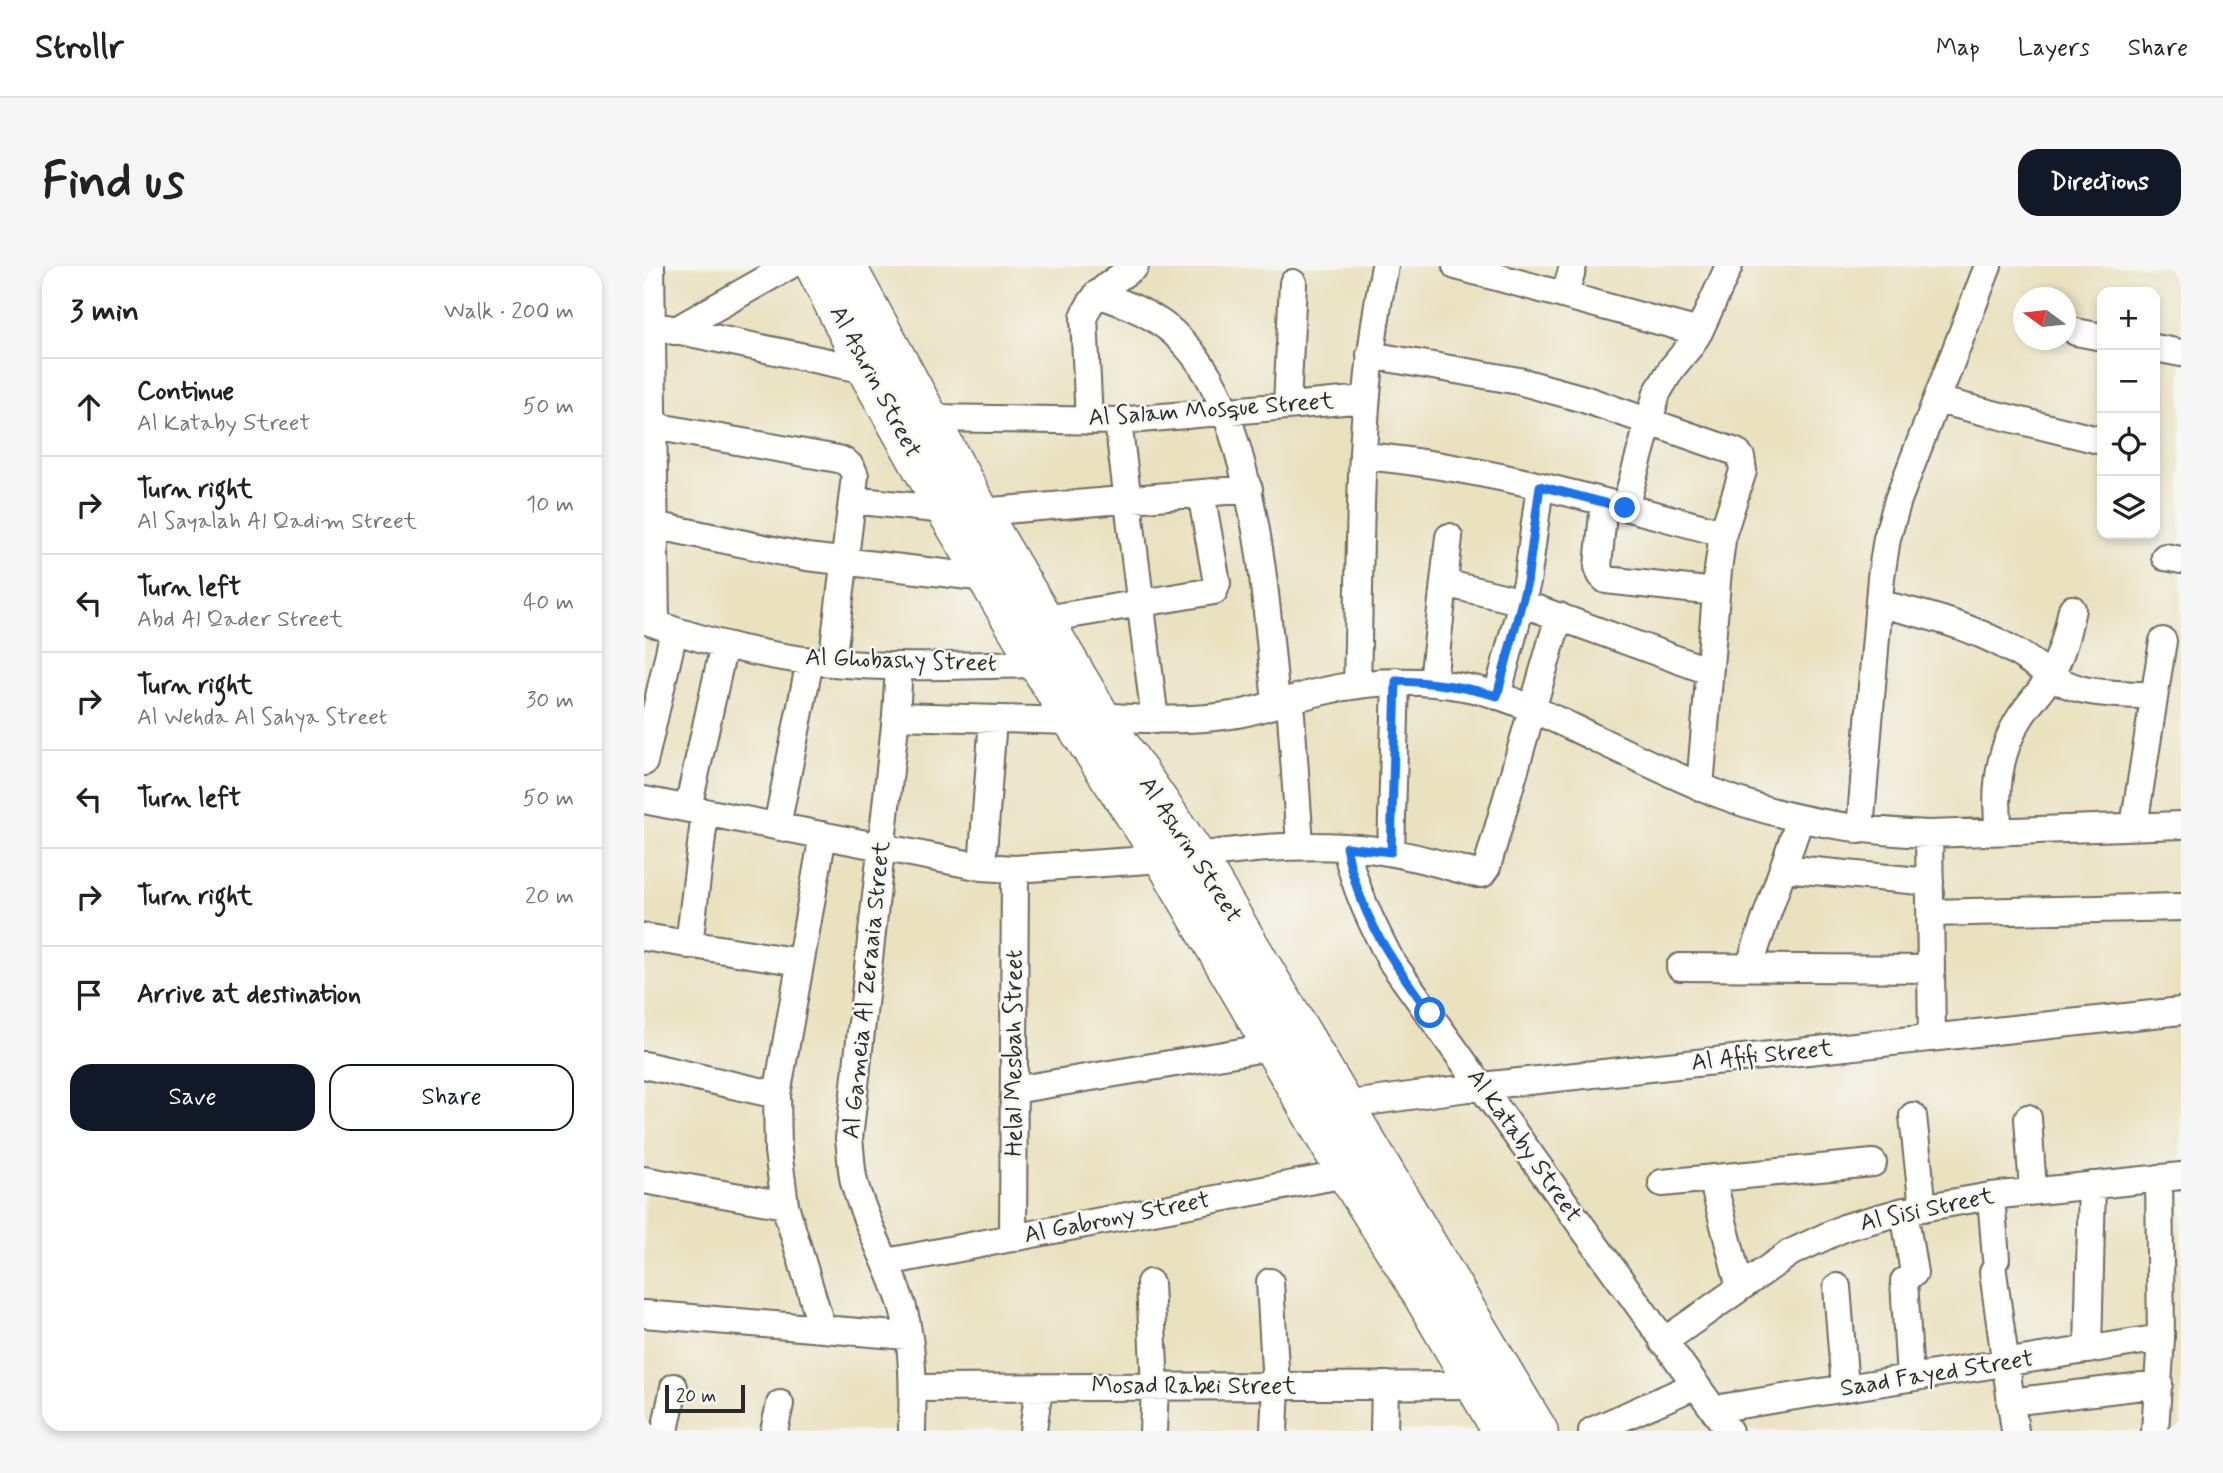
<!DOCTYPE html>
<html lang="en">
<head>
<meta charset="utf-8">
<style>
  :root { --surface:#fff; --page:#f6f6f6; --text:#222; --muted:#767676; --line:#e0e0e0; --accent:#111827 }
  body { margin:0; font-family:Mynerve,sans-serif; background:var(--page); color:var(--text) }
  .controls { position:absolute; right:21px; top:21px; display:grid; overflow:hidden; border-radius:14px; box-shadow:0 4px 10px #0003 }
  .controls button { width:63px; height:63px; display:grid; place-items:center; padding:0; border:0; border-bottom:2px solid var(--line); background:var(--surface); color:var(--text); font:35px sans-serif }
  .compass { position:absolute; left:1369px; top:21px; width:63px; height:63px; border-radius:50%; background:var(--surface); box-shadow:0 4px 10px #0003; rotate:285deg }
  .scale { position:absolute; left:21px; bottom:18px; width:80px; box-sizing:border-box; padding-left:7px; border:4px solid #2b2b2b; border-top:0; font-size:19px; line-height:24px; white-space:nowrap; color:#2b2b2b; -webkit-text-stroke:5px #f6f6f2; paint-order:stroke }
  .stop { position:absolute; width:21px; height:21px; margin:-16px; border:5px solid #1a73e8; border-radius:50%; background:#fff }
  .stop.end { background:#1a73e8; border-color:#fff; box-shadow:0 2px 7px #0008 }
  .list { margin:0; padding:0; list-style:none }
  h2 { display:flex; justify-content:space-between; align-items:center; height:91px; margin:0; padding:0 28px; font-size:30px }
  h2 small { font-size:23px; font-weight:400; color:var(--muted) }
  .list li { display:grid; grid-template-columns:46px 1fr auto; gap:21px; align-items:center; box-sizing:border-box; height:98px; padding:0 28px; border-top:2px solid var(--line) }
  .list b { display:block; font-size:26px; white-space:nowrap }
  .list p { margin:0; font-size:23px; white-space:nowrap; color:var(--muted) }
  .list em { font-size:23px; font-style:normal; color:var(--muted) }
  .actions { display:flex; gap:14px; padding:21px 28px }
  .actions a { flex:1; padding:16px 0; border:2px solid var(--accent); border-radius:21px; text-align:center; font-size:24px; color:var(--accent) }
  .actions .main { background:var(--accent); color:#fff }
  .icon { flex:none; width:38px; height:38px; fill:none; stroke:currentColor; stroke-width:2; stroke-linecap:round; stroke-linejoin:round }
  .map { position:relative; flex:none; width:1537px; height:1165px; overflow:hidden; border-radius:21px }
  header { display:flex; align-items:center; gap:42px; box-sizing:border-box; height:98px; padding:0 35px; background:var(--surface); border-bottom:2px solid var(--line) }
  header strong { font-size:33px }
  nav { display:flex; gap:38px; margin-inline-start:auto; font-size:24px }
  .intro { display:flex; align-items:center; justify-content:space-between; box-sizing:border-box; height:168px; padding:0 42px }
  h1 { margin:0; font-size:49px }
  .button { padding:18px 32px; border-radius:21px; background:var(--accent); color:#fff; font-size:24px; font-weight:700 }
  main { display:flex; gap:42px; padding:0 42px }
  aside { flex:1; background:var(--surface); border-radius:21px; box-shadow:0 4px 10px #0003 }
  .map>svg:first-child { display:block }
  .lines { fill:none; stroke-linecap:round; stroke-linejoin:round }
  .street-casing { stroke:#6e6b5f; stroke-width:30 }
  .secondary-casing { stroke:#6e6b5f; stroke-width:40 }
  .street { stroke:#fff; stroke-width:26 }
  .secondary { stroke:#fff; stroke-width:37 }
  .route { stroke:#1a73e8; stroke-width:9 }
  .labels { text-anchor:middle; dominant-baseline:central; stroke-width:5; stroke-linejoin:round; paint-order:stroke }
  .street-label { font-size:24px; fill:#2b2b2b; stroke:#f6f6f2 }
</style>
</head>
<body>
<header>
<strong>Strollr</strong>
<nav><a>Map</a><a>Layers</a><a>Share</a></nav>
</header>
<div class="intro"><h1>Find us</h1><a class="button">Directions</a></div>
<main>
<aside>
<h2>3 min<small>Walk · 200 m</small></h2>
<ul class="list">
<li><svg class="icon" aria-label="ahead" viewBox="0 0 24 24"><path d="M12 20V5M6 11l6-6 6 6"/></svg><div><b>Continue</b><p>Al Kataby Street</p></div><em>50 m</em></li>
<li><svg class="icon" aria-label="right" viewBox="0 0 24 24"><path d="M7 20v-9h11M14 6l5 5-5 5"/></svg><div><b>Turn right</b><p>Al Sayalah Al Qadim Street</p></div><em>10 m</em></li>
<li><svg class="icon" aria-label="left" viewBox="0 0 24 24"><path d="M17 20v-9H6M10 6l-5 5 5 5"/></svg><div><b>Turn left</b><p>Abd Al Qader Street</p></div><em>40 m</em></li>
<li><svg class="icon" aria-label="right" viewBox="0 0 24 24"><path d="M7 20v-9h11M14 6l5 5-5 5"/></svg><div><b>Turn right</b><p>Al Wehda Al Sahya Street</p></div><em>30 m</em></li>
<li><svg class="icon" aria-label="left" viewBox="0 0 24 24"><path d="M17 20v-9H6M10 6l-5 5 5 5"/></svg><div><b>Turn left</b></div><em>50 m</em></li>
<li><svg class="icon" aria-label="right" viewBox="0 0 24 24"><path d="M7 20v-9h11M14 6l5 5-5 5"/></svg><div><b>Turn right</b></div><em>20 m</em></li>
<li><svg class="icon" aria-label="arrive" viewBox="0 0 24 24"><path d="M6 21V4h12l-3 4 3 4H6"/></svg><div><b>Arrive at destination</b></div></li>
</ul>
<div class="actions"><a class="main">Save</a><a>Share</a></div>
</aside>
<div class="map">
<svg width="1537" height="1165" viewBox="0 0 1537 1165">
  <rect width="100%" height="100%" fill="#f6f6f2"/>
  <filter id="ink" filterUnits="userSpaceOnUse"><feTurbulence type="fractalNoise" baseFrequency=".0143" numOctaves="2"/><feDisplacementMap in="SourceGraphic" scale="14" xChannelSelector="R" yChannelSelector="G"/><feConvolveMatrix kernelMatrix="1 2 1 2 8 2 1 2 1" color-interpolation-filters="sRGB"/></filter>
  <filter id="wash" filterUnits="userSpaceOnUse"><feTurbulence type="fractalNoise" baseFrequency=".00686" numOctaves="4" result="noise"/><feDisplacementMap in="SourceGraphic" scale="28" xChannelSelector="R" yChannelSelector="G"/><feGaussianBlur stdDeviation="1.57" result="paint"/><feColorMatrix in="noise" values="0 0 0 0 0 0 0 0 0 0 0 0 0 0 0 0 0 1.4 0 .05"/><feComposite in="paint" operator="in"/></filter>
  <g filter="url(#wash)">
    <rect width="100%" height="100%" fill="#eae1bf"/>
  </g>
  <g filter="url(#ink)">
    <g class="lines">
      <!-- street casing -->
      <g class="street-casing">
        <path id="street" d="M7,0l5,358
          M812,0l243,66
          M453,28c30,10 61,22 83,45 32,32 46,70 58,112 24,83 30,168 38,253
          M921,29l8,-29
          M8,59l214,45
          M30,65l115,-65
          M1432,66l26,5
          M1511,82l26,5
          M726,89l149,26 65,18 152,53 5,5 2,14 -20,62 -5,37 -18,217
          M1293,134l165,41
          M643,139l6,-122
          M286,152l188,3 248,-22
          M445,155l-5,-104c8,-25 31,-36 51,-51
          M474,155l37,299
          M9,160l185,33c10,3 14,7 17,17l-23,187
          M720,190c123,11 240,46 359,77
          M208,234l93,10
          M960,236l-6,65 3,8 5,5 110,12
          M981,241l32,-114 15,-25 19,-23 8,-13 30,-66
          M337,246l268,-23
          M10,259l153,32 179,21
          M1521,291l16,3
          M800,317l63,15 202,73
          M1236,338c44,10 91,22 131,45 24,13 42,33 69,40 23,6 50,5 74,7
          M401,353l169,-28 3,-8 -16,-90
          M0,354c61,22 124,38 188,43 68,6 137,2 205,1
          M255,400l-3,50 -47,423c2,14 2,30 5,43 12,44 36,83 49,126 11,39 10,83 9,123
          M789,416l16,-145
          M713,418c4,-139 0,-281 28,-418
          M853,430l30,-114 13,-96
          M646,434l10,145
          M252,450l176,5
          M457,450c46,4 91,6 137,-2 26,-5 52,-15 77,-21 49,-12 98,-15 148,-6 38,6 74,24 109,40 42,20 83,40 125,58 74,33 153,46 232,49l252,-9
          M0,496l30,-131
          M0,534l338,67 33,2 148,-10
          M44,542l36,-163
          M133,560l33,-165
          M1490,560l29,-185
          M1216,564l21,-253 6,-39 11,-38 90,-234
          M1355,565c-5,-41 -1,-80 22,-115 9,-14 21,-25 29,-40 12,-21 17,-43 22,-67
          M1285,568l3,204
          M702,581c8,41 26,77 45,114l338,470
          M747,586l5,-171
          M553,590c49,-7 97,-12 147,-9 46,2 89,15 133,27h5l5,-7 72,-251
          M338,601l11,-148
          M1139,602l147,14
          M1287,647l250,-6
          M0,671l156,25
          M45,679l16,-133
          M1036,701l251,2
          M1105,701l51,-148
          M0,799l133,30
          M370,824l257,-43
          M700,839l138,-19 699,-75
          M1269,850l10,92
          M1384,852l5,73
          M1068,912l28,110
          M0,914l141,25
          M1018,917l211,-20
          M1347,930l5,63
          M1260,945l10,62
          M369,972l2,-369
          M243,996l459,-88
          M1349,1006l22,159
          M1260,1015l6,97
          M626,1016l6,104 -2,45
          M506,1017l5,104 -2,44
          M1193,1021l8,101
          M0,1048l263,22
          M178,1062l-37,-123 -7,-54 -1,-56 46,-260
          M1019,1076l127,-89 56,-26 58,-16 87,-15 190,-20
          M1444,1084l4,-165
          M269,1122l562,-3
          M1366,1136l149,-18
          M1070,1143l447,-71
          M21,1165l9,-44
          M130,1165l6,-27
          M389,1165l6,-44
          M740,1165l1,-46
          M948,1165l104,-46
          M1511,1165l6,-93 -2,-160"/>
      </g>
      <!-- secondary casing -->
      <g class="secondary-casing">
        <path id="secondary" d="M170,0l52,104 79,140 127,211 91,138 183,315 62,98 93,159
          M203,0l134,246 120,204 96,140 342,575"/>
      </g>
      <!-- street -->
      <use href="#street" class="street"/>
      <!-- secondary -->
      <use href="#secondary" class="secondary"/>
    </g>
  </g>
  <g class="lines" filter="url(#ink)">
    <!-- route -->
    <path class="route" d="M786,747c-40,-54 -71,-99 -84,-166l45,5 5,-171c35,1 67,5 101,15l30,-114 13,-96 85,22"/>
  </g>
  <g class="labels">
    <!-- street labels -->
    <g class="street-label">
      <text transform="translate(231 116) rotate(62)">Al Ashrin Street</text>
      <text transform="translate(567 144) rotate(-4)">Al Salam Mosque Street</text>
      <text transform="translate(257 395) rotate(2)">Al Ghobashy Street</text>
      <text transform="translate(546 584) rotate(57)">Al Ashrin Street</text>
      <text transform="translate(223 724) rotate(-84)">Al Gameia Al Zeraaia Street</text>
      <text transform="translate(370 787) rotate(-90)">Helal Mesbah Street</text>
      <text transform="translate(1118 790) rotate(-6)">Al Afifi Street</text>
      <text transform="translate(880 880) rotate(55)">Al Kataby Street</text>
      <text transform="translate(1283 944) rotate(-12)">Al Sisi Street</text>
      <text transform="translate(473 952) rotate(-11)">Al Gabrony Street</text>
      <text transform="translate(1293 1108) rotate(-9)">Saad Fayed Street</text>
      <text x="550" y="1120">Mosad Rabei Street</text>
    </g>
  </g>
</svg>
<div class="controls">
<button>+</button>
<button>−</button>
<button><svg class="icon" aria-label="locate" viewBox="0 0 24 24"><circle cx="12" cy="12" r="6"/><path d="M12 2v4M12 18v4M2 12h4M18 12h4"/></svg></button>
<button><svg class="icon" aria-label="layers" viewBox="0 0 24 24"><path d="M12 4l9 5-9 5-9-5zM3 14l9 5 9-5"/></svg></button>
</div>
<svg class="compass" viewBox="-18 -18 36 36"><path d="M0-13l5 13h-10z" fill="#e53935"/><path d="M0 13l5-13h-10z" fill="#767676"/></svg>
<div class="scale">20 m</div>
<div class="stop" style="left:786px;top:747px"></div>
<div class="stop end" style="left:981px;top:242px"></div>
</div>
</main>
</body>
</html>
